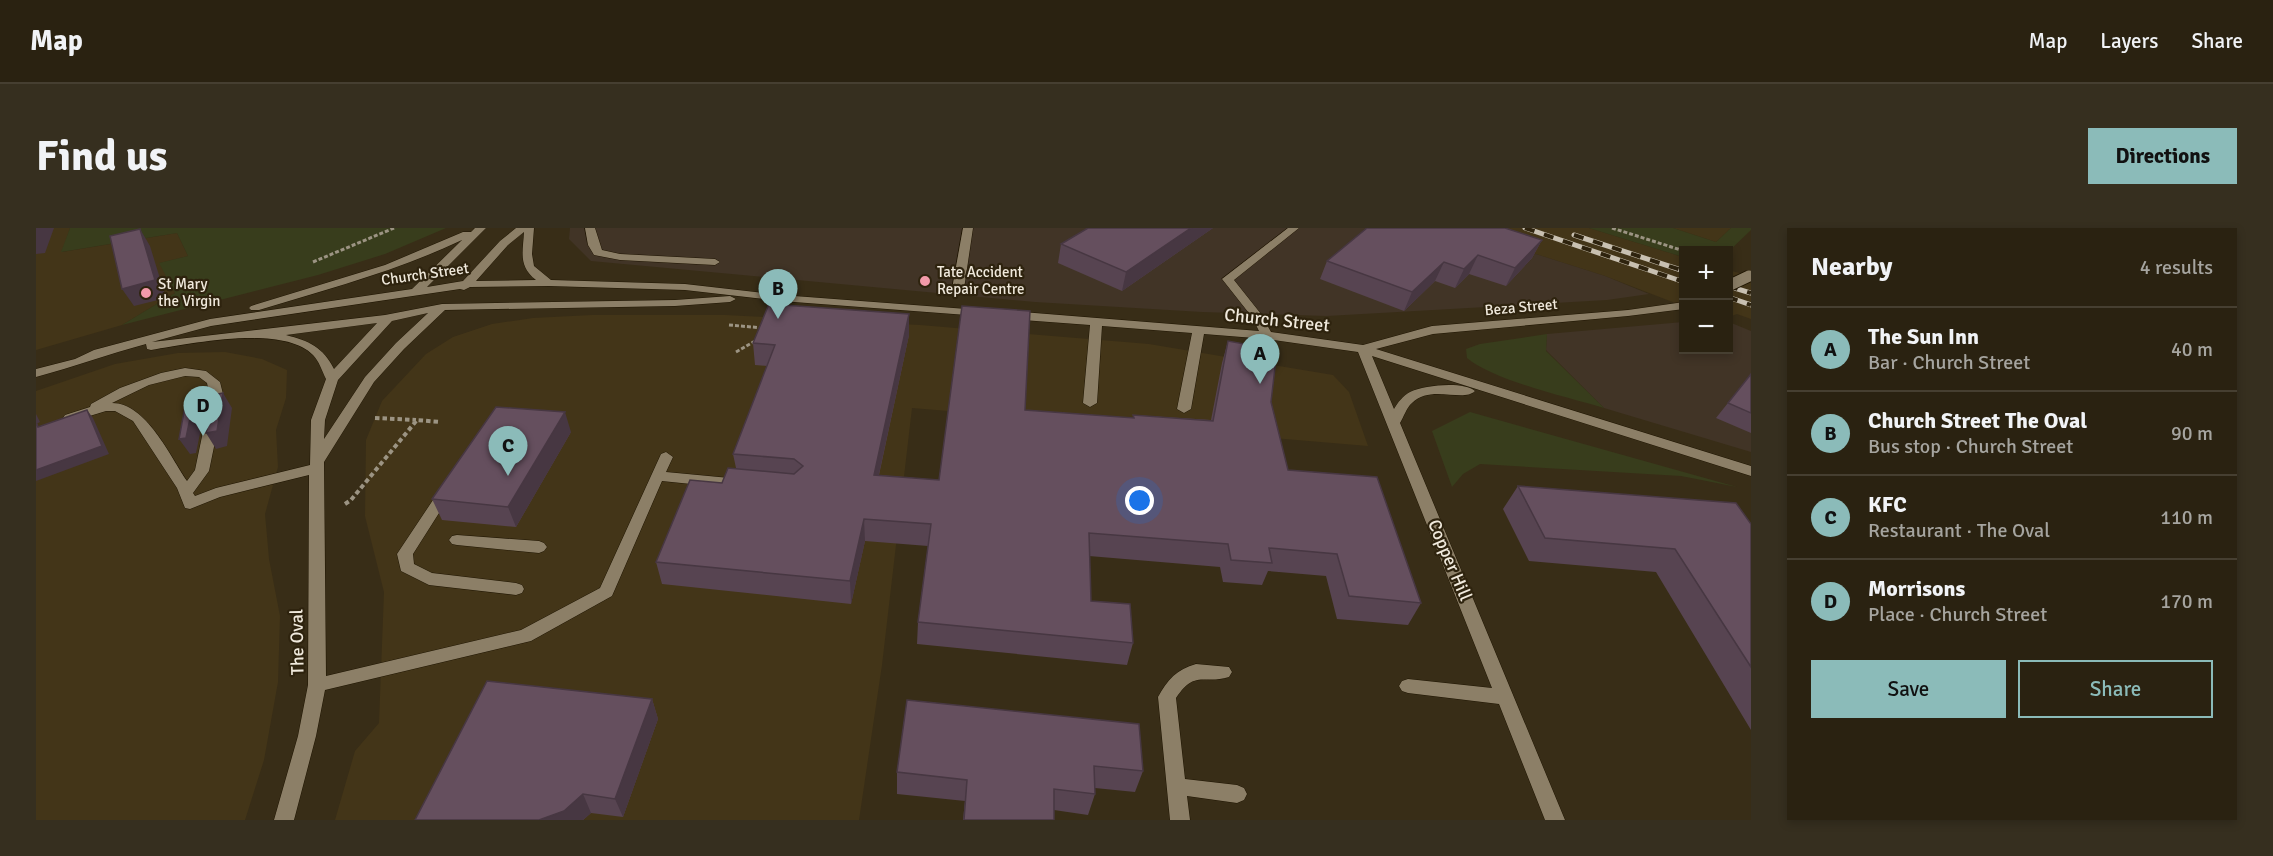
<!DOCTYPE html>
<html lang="en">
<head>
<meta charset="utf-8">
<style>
  :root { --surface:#2a2211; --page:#362f1f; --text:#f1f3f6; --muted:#a5a49f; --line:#463f31; --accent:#8bbbb9 }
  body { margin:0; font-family:Signika,sans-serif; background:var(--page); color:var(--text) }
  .controls { position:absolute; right:18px; top:18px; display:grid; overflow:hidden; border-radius:0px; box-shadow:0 3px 9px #0003 }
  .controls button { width:54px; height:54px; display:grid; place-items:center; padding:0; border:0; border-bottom:2px solid var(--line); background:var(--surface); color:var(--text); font:30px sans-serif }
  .you { position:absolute; left:1104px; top:273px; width:21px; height:21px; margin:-15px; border:4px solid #fff; border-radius:50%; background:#1a73e8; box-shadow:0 0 0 9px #1a73e833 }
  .badge { display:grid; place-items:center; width:39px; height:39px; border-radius:50%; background:var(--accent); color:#111; font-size:20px; font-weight:700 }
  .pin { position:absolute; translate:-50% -50px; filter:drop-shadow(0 2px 3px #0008) }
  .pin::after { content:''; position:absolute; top:32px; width:21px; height:18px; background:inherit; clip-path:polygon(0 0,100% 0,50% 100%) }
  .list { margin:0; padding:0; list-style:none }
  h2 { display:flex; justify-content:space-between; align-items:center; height:78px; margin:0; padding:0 24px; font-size:26px }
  h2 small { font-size:20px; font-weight:400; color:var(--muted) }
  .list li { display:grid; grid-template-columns:39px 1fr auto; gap:18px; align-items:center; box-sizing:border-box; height:84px; padding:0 24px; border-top:2px solid var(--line) }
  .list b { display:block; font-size:22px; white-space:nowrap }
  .list p { margin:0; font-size:20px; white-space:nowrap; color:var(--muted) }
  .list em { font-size:20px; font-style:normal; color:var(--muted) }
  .actions { display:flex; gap:12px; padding:18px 24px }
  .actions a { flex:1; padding:14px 0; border:2px solid var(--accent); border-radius:0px; text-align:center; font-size:21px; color:var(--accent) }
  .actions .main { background:var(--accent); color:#111 }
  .map { position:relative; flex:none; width:1715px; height:592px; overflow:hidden; border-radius:0px }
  header { display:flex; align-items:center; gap:36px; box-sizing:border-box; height:84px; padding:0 30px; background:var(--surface); border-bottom:2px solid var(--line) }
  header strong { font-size:28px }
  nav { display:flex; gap:33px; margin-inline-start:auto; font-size:21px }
  .intro { display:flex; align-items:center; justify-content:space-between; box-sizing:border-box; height:144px; padding:0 36px }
  h1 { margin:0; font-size:42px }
  .button { padding:15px 27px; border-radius:0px; background:var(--accent); color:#111; font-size:21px; font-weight:700 }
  main { display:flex; gap:36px; padding:0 36px }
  aside { flex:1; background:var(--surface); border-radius:0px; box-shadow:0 3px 9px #0003 }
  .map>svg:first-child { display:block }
  .built { fill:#433518 }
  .industrial { fill:#413426 }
  .green { fill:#383d1c }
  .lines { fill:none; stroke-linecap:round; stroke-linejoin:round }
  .minor-casing { stroke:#1f1502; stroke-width:1 }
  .path-far1 { stroke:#9c9483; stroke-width:3; stroke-dasharray:4 2; stroke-linecap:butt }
  .path { stroke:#9c9483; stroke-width:4; stroke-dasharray:4.5 3; stroke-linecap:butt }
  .minor { fill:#8c7f67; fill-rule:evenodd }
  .rail-casing { stroke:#c8c0b1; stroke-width:5 }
  .rail { stroke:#2e230e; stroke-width:4; stroke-dasharray:10; stroke-linecap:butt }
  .minor-bridge-casing { stroke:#1f1502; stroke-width:13; stroke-linecap:butt }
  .minor-bridge { stroke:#8c7f67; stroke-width:11 }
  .wall { fill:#574451 }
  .shaded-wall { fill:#473742 }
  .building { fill:#654f5e; stroke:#473742; stroke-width:1.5 }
  .poi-dot { fill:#f39aaa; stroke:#2e230e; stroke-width:2 }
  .labels { text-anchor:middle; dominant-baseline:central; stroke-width:4.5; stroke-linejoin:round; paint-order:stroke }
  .far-poi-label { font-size:15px; fill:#f0e9dc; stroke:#2e230e; text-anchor:start }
  .far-street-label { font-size:15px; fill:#f0e9dc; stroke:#2e230e }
  .street-label { font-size:18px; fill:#f0e9dc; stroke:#2e230e }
</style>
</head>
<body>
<header>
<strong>Map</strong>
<nav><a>Map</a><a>Layers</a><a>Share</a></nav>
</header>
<div class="intro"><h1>Find us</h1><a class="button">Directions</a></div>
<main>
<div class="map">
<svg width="1715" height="592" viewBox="0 0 1715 592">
  <rect width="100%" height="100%" fill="#382d17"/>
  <!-- built -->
  <path class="built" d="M0,0h34l-8,24 115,-19 11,23 -28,7 15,30 -53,32 -86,25z
    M1418,0h135l94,29v49l-78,-30z
    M1637,0h58l-15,14z
    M1692,42l23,6v43l-14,-5 -8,3z
    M556,87h133l195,10 229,19 184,31 16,17 19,54 -456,-38 -30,257 -23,155h-524l20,-69 24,-28 5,-131 -19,-76 1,-76 16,-39 44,-47 27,-17 39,-13 41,-6z
    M189,124l37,7 25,11 -1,28 -10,32 2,37 -13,47 4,45 11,57 -2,66 -14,78 -19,60h-209v-429l79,-27 63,-11z"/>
  <!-- industrial -->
  <path class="industrial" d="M534,0h884l151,48 44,18 -42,6 -280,16 -125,-4 -167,-10 -444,-41 -22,-22z
    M1647,94l1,28h44l1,-28 22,9v121l-147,-44 -58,-58 1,-16z"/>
  <!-- green -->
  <path class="green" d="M34,0h376l-61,26 -67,21 -196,50 53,-32 -16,-30 29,-7 -11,-23 -116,19z
    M1553,0h84l43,14 15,-14h20v2l-22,21 -45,-1 -1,7z
    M1511,106l-1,17 58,57c-37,-11 -109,-27 -137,-50l-1,-9 14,-5z
    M1434,184l267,75 -56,-11 -201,-12 -17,10 -11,13 -20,-56z"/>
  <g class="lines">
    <!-- minor casing -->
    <g class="minor-casing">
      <path id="minor" d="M439,0h11l-59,59 36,-6 37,-40 16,-13h18l-2,26 2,12 17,14 134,4 96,11 199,15 6,3 -6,3 -199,-15 -96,-11 -136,-4 -79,1 -6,3 -4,-1 -249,37 -59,16 233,-27 57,-11 233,-4 55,-4 6,3 -6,3 -55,4 -230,4 -41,39 -30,33 -50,80 2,214 195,-46 79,-42 61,-134 5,-2 7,5 -7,15 74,7 7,5 -7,5 -78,-8 -50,115 -81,45 -206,49 -9,46 -22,84h-20l24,-84 10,-51 1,-210 -89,22 -30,12 -5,-1 -8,-20 -44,-67 -18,-10h-9l-36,11 -7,-4 2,-3 25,-8 1,-3 29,-16 41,-15 24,-5 21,3 14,11 4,16 -15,73 -16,22 2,3 21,-8 94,-23 1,-45 15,-41c-4,-8 -7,-18 -13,-24 -31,-31 -122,-11 -162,-5l-4,-1 -1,-5c-38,10 -72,23 -110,33v-8l39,-10 19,-9 116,-31 202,-30 50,-49c-65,31 -134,49 -203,70h-8l-2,-2 2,-2 134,-41 78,-33h8zM488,4c-1,20 -6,34 12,48l-60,1 32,-36zM392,85l-32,30 -31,34 -41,62 1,-19 13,-40 54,-59zM341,95l-43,46c-11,-22 -25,-28 -48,-34zM149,148l14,1 8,6 3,15 -15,72 -8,11c-17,-25 -41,-78 -75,-78l37,-18z
        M549,0h10l7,22 18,4 95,5 5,3 -5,3 -95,-5 -26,-5 -6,-10z
        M927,0h10l-9,61 -6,3 -6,-3z
        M1252,0h11l-65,52 27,34 10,18 92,13 69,-19 196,-16 56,-8v7l-56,7 -195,18 -57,15 375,117v10l-379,-120 22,53c4,-7 9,-13 16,-17 14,-7 54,-11 65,-1 -12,12 -44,-7 -63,12 -6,5 -8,14 -12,20l165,397h-20l-46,-116 -91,-11 -6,-2 -3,-5 3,-5 6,-2 84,9 -134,-336 -91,-13 -63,-5 -13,75 -7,4 -7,-4 15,-76 -90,-7 -5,77 -7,4 -7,-4 7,-78 -80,-6 -6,-4 6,-4 249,20 -7,-14 -30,-38z
        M410,258l7,5 -40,63 1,10 18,9 84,10 6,2 2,4 -2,4 -6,2 -87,-10 -28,-14 -4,-17 44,-66z
        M421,307l82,6 5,2 3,4 -3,4 -5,2 -82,-8 -5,-1 -3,-4 3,-4z
        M1160,436l33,3 3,5 -3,5c-25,8 -34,-8 -53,21l9,81 52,6 7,3 3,6 -3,6 -7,3 -50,-7 3,24h-20l-12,-123c9,-17 19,-28 38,-33z"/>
    </g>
    <!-- path-far1 -->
    <path class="path-far1" d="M1576,0l72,23
      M277,34l81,-34
      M693,97l34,3
      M700,124l21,-12"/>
    <!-- path -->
    <path class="path" d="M339,190l41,2
      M309,276l6,-4 66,-80 23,2"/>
    <!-- minor -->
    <use href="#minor" class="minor"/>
    <!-- rail casing -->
    <g class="rail-casing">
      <path id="rail" d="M1489,0l159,54
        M1538,7l110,36
        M1692,58l23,7
        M1692,69l23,8"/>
    </g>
    <!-- rail -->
    <use href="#rail" class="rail"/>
    <!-- minor-bridge casing -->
    <g class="minor-bridge-casing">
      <path id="minor-bridge" d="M1692,58l21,-10"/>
    </g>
    <!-- minor-bridge -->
    <use href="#minor-bridge" class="minor-bridge"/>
  </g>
  <!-- wall -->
  <path class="wall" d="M1177,0l-91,63 -64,-28 3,-19z
    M1506,12l-10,18 -26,28 -37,-12 -14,14 -20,-7 -31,30 -84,-32 7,-18z
    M873,107l-30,140 60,5 86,-70 108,8v-3l78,5 11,-57 6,-22 43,61 17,68 133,133 -13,22 -71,-6 -11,-43 -58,-5 -6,14 -39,-3 -3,-15 -131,-11 2,45 42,42 -6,22 -210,-21 1,-22 10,-76 -63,-5 -14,63 -189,-20 -6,-22 80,-94 -3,-14 34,-88 -12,-1 -2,-22z
    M1715,146v59l-35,-15z
    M535,204l-55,95 -74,-7 -10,-21z
    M1482,258l233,38v206l-95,-158 -127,-11 -26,-52z
    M616,471l6,20 -35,98 -32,-4 -8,7h-168z
    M871,472l236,71 -8,21 -40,-4v6l-7,21 -34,-5v10h-91l2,-19 -68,-7v-22z"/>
  <!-- shaded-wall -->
  <path class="shaded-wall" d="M0,0h18l-9,25 -9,1z
    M1155,0h22l-91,63 4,-19z
    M104,1l10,17 16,52 -32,8 -12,-17z
    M1506,12l-10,18 -26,28 9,-18z
    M1442,27l-9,19 -14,14 9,-19z
    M1408,34l-9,19 -31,30 8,-19z
    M873,86v21l-35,162v-22z
    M187,165l9,15 -5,38 -11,3 -10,-16z
    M158,171l10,15 -8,39 -6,1 -11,-15z
    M51,182l6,8 16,36 -73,27v-11z
    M529,184l6,20 -55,95 -8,-20z
    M0,186l4,8 -4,2z
    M828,291l1,22 -14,63 -1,-23z
    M616,471l6,20 -35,98 -8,-18z
    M547,566l8,19 -8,7h-44z"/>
  <!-- building -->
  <path class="building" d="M1052,0h103l-65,44 -65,-28z
    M1331,0h138l37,12 -27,28 -37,-13 -14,14 -20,-7 -32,30 -85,-31z
    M104,1l15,51 -33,9 -12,-53z
    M733,76l140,10 -35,161 65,5 23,-174 68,5 -5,99 109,8 -1,-3 80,6 15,-80 49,9 -6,52 17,68 89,7 44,126 -72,-7 -12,-42 -68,-6 3,15 -41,-3 -3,-16 -139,-11 2,68 39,3 3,39 -215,-21 13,-98 -67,-5 -14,62 -194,-19 34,-82 32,3 6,-15 66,6 9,-8 -9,-7 -61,-5 42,-109 -22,-2z
    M1715,146v39l-23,-10z
    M187,165l-6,38 -11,2 8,-38z
    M158,171l-8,39 -7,1 7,-38z
    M460,179l69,5 -57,95 -76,-8z
    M51,182l15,36 -66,24v-46h1l1,3z
    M1482,258l218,17 15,21v143l-76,-118 -130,-11z
    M451,453l165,18 -37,100 -32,-5 -19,17 -25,9h-124z
    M871,472l232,24 4,47 -49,-5 1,28 -41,-5v31h-90l3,-40 -70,-8z"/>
  <!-- markers -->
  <g class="poi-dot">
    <circle cx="889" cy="53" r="6"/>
    <circle cx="110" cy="65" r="6"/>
  </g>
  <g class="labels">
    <!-- far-poi labels -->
    <g class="far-poi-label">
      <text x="901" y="44">Tate Accident<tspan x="901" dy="17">Repair Centre</tspan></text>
      <text x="122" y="56">St Mary<tspan x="122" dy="17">the Virgin</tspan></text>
    </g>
    <!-- far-street labels -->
    <g class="far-street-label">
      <text transform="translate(389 46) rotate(-8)">Church Street</text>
      <text transform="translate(1485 79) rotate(-5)">Beza Street</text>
    </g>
    <!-- street labels -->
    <g class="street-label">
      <text transform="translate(1241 92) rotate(6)">Church Street</text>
      <text transform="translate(1414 332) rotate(67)">Copper Hill</text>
      <text transform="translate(261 414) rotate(-91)">The Oval</text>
    </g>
  </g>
</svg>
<div class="controls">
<button>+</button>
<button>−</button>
</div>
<div class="you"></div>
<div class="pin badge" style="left:1224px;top:156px">A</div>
<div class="pin badge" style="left:742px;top:91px">B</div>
<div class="pin badge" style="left:472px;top:248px">C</div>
<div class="pin badge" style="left:167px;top:208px">D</div>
</div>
<aside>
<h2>Nearby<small>4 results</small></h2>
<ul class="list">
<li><span class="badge">A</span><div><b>The Sun Inn</b><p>Bar · Church Street</p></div><em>40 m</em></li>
<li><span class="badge">B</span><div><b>Church Street The Oval</b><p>Bus stop · Church Street</p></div><em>90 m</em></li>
<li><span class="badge">C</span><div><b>KFC</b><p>Restaurant · The Oval</p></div><em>110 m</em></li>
<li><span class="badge">D</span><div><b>Morrisons</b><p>Place · Church Street</p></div><em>170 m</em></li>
</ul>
<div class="actions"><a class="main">Save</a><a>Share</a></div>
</aside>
</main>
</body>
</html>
